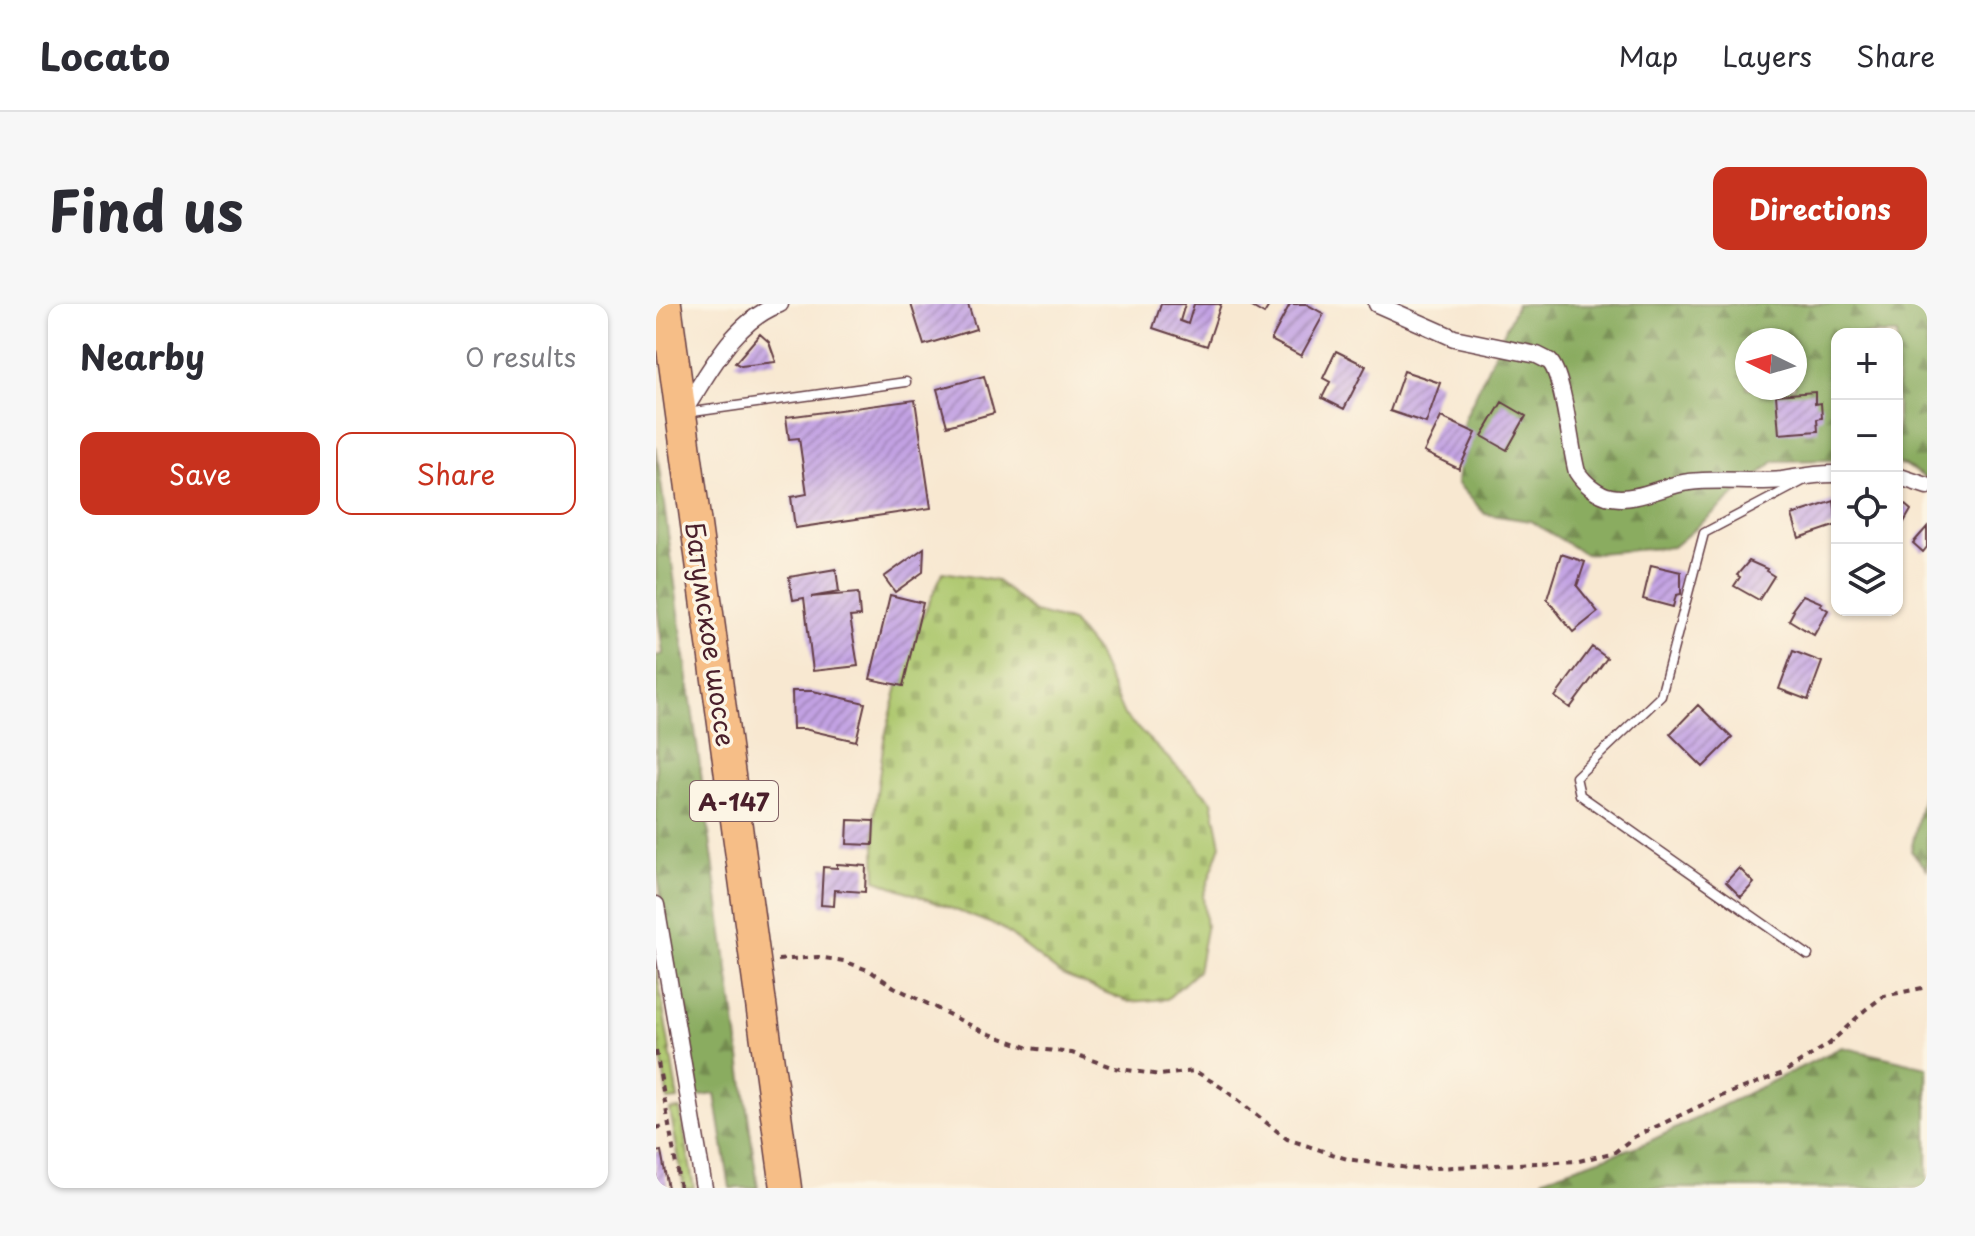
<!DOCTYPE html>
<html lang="en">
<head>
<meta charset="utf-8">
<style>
  :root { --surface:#fff; --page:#f7f7f7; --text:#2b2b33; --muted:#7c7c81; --line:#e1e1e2; --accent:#c8321e }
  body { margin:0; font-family:"Playpen Sans",sans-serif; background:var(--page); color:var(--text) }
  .controls { position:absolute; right:24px; top:24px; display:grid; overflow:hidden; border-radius:16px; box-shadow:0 2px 6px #0004 }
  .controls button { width:72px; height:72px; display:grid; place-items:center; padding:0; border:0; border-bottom:2px solid var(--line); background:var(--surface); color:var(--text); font:40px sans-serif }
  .compass { position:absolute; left:1079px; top:24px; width:72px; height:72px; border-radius:50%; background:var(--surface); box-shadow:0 2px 6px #0004; rotate:275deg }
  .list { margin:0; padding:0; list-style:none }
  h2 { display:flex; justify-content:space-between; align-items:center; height:104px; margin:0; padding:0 32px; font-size:34px }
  h2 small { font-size:26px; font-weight:400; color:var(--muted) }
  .actions { display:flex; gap:16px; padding:24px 32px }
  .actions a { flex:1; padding:18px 0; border:2px solid var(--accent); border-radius:16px; text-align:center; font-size:28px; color:var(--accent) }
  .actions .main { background:var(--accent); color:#fff }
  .icon { flex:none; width:44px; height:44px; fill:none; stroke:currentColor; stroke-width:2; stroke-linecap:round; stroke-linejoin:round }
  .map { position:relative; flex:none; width:1271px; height:884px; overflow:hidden; border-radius:16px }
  header { display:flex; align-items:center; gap:48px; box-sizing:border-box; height:112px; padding:0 40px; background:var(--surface); border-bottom:2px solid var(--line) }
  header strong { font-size:38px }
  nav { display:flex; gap:44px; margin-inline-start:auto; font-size:28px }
  .intro { display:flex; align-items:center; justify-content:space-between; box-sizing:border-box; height:192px; padding:0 48px }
  h1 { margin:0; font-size:56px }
  .button { padding:20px 36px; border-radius:16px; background:var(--accent); color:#fff; font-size:28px; font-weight:700 }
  main { display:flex; gap:48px; padding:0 48px }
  aside { flex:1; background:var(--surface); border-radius:16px; box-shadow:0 2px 6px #0004 }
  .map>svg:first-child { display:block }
  .grass { fill:url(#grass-dots); stroke:#7c744c; stroke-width:2 }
  .forest { fill:url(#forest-firs); stroke:#6a6646; stroke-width:2; fill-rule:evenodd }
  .cemetery { fill:url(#cemetery-stones); stroke:#7c744c; stroke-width:2 }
  .building { fill:url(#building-hatch) }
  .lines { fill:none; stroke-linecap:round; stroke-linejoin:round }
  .lane-casing { stroke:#643d44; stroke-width:11 }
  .street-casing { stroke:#643d44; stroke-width:19 }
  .highway-casing { stroke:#643d44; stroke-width:33 }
  .path { stroke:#643d44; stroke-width:4; stroke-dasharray:6 6; stroke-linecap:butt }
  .lane { stroke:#fff; stroke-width:8 }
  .street { stroke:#fff; stroke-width:16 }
  .highway { stroke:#f6be87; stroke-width:30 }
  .labels { text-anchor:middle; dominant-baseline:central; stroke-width:7; stroke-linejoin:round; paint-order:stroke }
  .shield { fill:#fcf5e5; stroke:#7f5f63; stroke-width:2 }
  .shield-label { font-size:24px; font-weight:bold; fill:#4a1f2b }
  .street-label { font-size:26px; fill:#4a1f2b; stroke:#fcf5e5 }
</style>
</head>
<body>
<header>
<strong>Locato</strong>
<nav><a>Map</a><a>Layers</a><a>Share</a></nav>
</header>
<div class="intro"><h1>Find us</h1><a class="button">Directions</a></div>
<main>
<aside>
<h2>Nearby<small>0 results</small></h2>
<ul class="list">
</ul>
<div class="actions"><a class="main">Save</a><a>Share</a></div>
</aside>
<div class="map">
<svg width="1271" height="884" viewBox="0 0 1271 884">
  <defs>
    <pattern id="grass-dots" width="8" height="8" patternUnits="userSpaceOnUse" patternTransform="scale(2)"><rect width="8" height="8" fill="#adc86e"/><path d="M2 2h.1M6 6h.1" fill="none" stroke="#96ab5f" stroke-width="1.8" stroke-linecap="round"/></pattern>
    <pattern id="forest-firs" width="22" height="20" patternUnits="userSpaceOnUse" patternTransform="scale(2)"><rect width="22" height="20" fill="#8aac61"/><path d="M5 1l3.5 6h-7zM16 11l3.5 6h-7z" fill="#738b50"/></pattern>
    <pattern id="cemetery-stones" width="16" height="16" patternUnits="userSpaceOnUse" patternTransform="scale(2)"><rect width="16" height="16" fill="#adc86e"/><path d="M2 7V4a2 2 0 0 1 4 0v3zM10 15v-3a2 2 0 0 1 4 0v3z" fill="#96ab5f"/></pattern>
    <pattern id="building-hatch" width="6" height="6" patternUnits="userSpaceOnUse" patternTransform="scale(2)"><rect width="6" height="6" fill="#c2a2e3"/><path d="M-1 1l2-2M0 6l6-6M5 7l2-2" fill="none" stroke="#a083b8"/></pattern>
  </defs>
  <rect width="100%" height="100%" fill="#fcf5e5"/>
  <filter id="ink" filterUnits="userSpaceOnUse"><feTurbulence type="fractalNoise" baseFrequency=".0125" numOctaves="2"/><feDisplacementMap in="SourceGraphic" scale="16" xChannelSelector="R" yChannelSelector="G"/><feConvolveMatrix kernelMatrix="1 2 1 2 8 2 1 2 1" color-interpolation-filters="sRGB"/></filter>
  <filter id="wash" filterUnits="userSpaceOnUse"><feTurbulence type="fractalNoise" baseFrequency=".006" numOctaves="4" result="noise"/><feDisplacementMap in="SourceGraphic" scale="32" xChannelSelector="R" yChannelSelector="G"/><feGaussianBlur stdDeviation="1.8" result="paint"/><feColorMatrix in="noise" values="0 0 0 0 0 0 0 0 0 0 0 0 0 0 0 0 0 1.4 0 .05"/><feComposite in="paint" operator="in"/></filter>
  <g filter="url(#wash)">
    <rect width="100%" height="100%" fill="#f8e8d1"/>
    <!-- grass -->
    <path class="grass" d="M0,662l22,133 -10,1 -12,-76z
      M24,805l14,79h-10l-14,-78z"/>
    <!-- forest -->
    <path class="forest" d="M861,0h410v175l-22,-14 -8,-1v-130h-60v126l-62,1 -102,86 -88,7 -55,-33 -45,-7 -28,-31 7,-63zM1091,36h48v48h-48z
      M0,142l102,742h-28l-15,-94 -21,3 -38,-232v-209l7,-2 -7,-58z
      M1271,473v92l-16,-18z
      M1186,743l85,20v121h-388l5,-10 102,-35z"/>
    <!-- cemetery -->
    <path class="cemetery" d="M287,268l54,9 37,31 38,10 25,31 27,62 88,86 9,44 -18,51 3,33 -8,42 -31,28 -38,3 -67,-27 -62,-48 -124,-47 -2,-66 10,-74 24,-92z"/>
    <g id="blocks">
      <!-- building -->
      <path class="building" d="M255,0h57l8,25 -52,16z
        M505,0h24l-5,17 8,3 6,-20h27l-14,42 -54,-18z
        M591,0h23l-6,10z
        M634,0h16l18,10 -23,42 -30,-16z
        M104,30l9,8 7,20 -35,4 -6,-3z
        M680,47l30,15 -22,43 -22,-11 8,-16 -7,-4z
        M748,67l36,12 -14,40 -36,-12z
        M328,72l10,37 -47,13 -10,-37z
        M1159,88v12l6,-1 1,15 -5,1 1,12 -39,3 -3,-39z
        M259,96l16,108 -136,20 -4,-31 16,-3 -8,-56 -10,1 -3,-22z
        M846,98l24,14 -19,34 -25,-14z
        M785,113l35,16 -17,36 -35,-17z
        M1241,194l14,12 -14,24z
        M1178,197l3,24 -38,13 -7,-23z
        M1271,223v20l-4,5 -10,-9z
        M268,244l-1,24 -28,20 -11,-15z
        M905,250l24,8 -8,24 21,26 -25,20 -26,-33z
        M1093,257l18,8 -1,2 8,5 -15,24 -25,-14 6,-9 -3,-2z
        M995,261l30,7v22l-5,1 -3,12 -30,-8z
        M180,265l3,23 -28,5 47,-4 2,23 -10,1 8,49 -45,5 -9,-73 -11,2 -4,-23z
        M234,291l33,8 -20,83 -33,-7z
        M1147,291l19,8 -2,2 8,5 -14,25 -25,-15 5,-9 -2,-1z
        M936,343l15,11 -37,50 -15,-11z
        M1137,347l29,11 -14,38 -29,-11z
        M136,387h21l52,12 -9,38 -52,-12h-11z
        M1042,401l34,33 -29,29 -33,-33z
        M192,516l26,1 -1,24 -26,-1z
        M181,560l29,2 -1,26 -30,-2 -1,16 -13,-1 2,-38 14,1z
        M1083,564l15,15 -13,14 -15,-15z
        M5,847l7,37h-12v-36z"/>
    </g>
  </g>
  <g filter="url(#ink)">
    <use href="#blocks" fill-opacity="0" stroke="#643d44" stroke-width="2"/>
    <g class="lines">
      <!-- lane casing -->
      <g class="lane-casing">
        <path id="lane" d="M30,109l220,-31
          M1147,177l-99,52 -43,163 -85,81 4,18 228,160"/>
      </g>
      <!-- street casing -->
      <g class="street-casing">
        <path id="street" d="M721,0l77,34 83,17c2,1 10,5 12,6 15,13 21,88 28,111 7,11 21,23 34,25 26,5 53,-12 78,-15 31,-4 62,1 93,-2 19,-3 36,-7 55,-6
          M27,108c26,-39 50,-91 97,-108
          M1241,172l30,10
          M0,601l48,283"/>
      </g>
      <!-- highway casing -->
      <g class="highway-casing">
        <path id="highway" d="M10,0l120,884"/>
      </g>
      <!-- path -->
      <path class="path" d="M122,656l40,-3 26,4 26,10 24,16 90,45 45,16 43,5 42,15 46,7 35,-4 29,18 63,50 60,20 67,10 165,-8 36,-9 19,-15 85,-40 64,-24 46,-29 36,-34 19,-14 43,-9
        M0,747l24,137
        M0,824l12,-3"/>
      <!-- lane -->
      <use href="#lane" class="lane"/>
      <!-- street -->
      <use href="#street" class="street"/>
      <!-- highway -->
      <use href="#highway" class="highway"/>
    </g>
  </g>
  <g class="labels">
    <!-- shield labels -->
    <rect class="shield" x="34" y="477" width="88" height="40" rx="6"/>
    <g class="shield-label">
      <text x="78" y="497">А-147</text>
    </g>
    <!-- street labels -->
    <g class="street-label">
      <text transform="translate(55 330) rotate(82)">Батумское шоссе</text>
    </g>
  </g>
</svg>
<div class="controls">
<button>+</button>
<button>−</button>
<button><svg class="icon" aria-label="locate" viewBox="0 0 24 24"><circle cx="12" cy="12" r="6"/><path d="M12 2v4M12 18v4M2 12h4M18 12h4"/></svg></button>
<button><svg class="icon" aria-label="layers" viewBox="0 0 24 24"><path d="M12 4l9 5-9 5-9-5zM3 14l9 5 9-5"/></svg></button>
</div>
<svg class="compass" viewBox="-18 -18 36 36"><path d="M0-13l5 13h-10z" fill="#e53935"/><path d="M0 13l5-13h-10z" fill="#7c7c81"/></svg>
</div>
</main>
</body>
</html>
